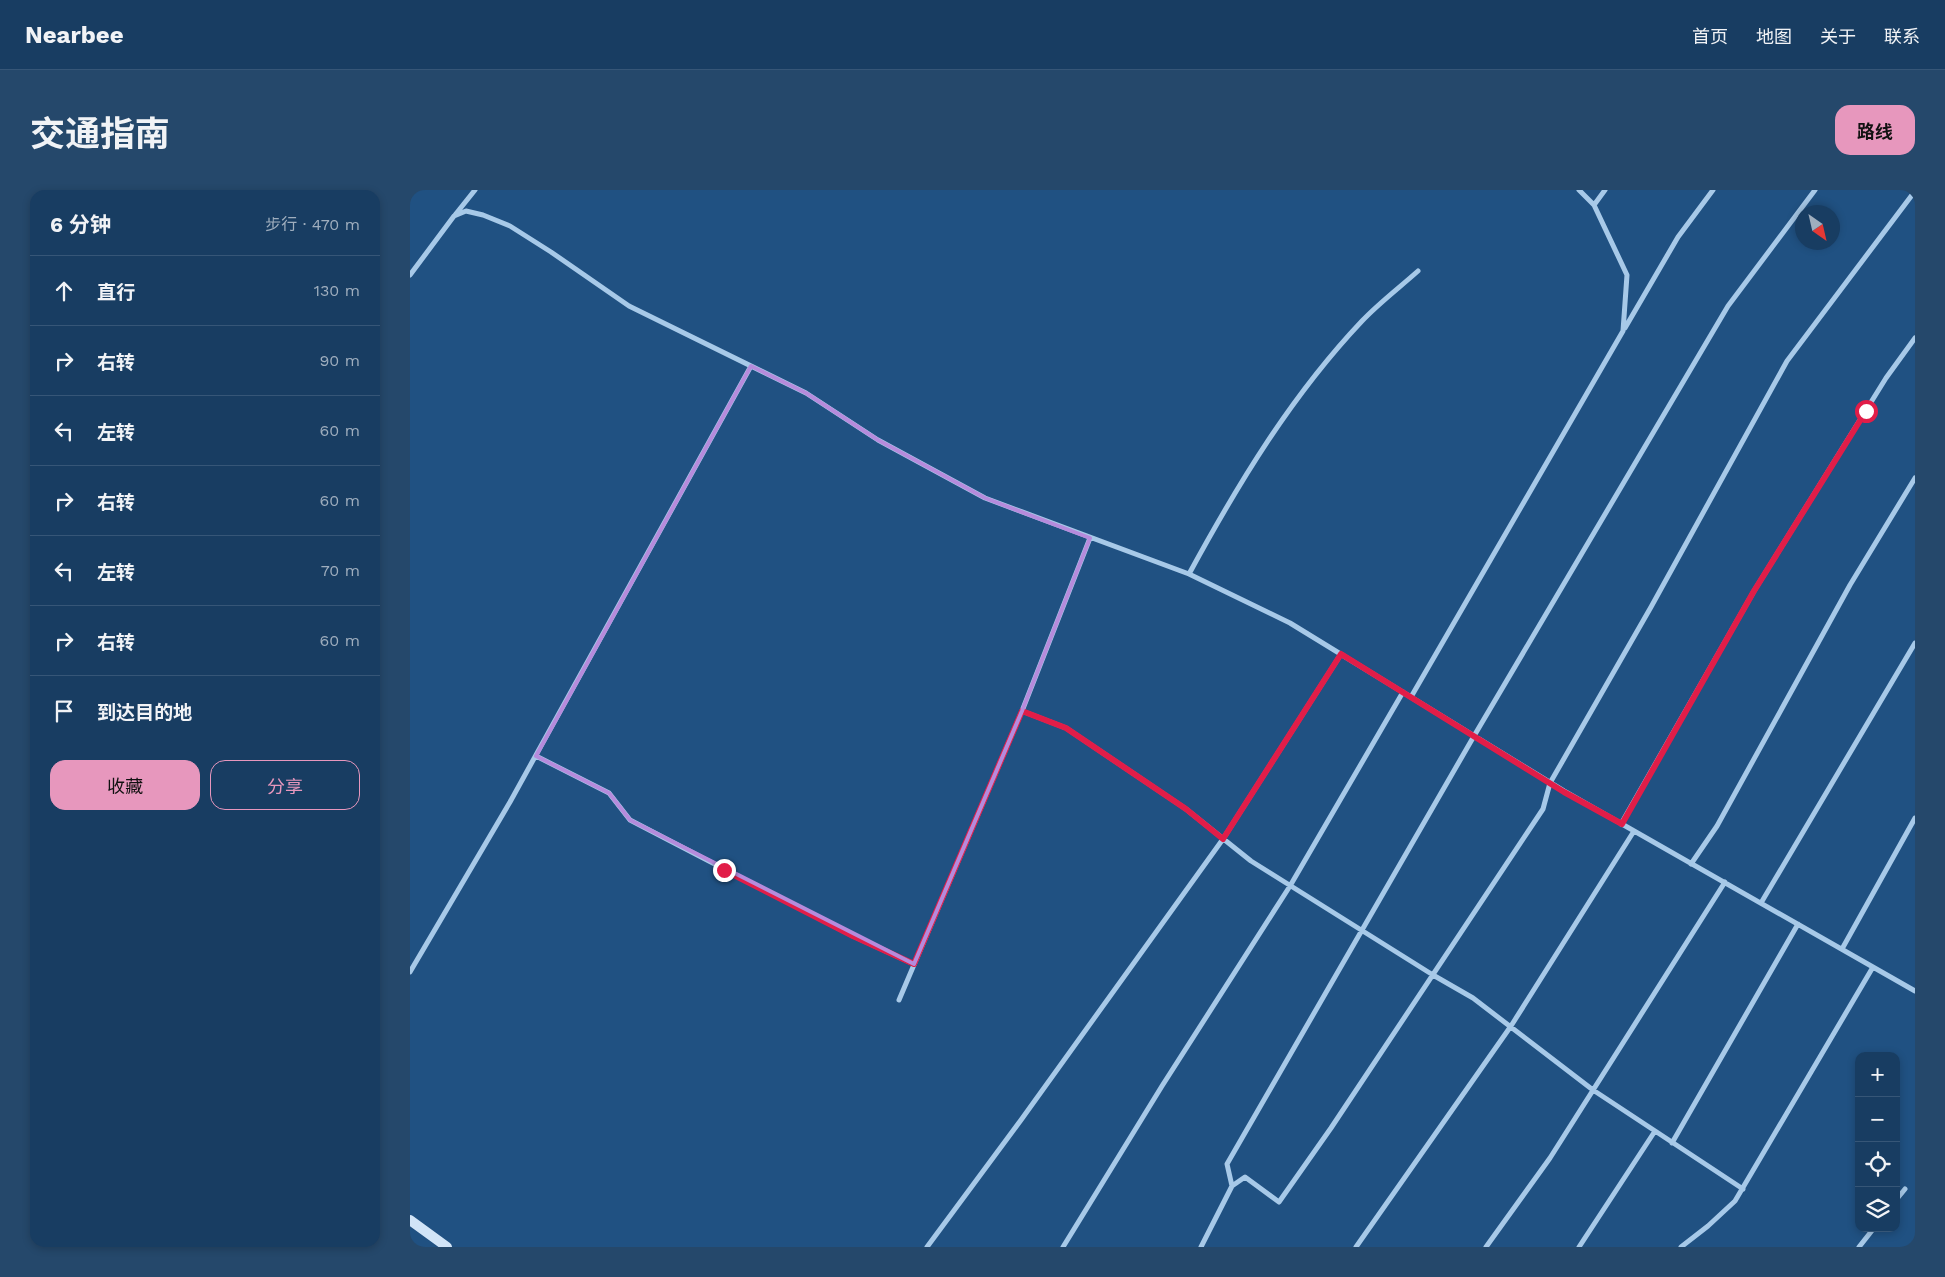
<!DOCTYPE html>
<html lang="zh">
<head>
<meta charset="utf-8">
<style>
  :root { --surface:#183d62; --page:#25486b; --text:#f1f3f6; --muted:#9faebe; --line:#365677; --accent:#e797bd }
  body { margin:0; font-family:"Work Sans","Noto Sans SC",sans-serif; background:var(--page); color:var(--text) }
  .controls { position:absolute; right:15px; bottom:15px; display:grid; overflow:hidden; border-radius:10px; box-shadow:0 2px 8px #0003 }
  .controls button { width:45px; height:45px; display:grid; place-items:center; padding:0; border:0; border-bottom:1px solid var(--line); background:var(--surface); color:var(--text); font:25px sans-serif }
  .compass { position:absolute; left:1385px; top:15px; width:45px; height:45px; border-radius:50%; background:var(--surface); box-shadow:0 2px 8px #0003; rotate:146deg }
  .stop { position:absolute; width:15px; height:15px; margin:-11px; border:4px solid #e11d48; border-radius:50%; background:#fff }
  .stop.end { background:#e11d48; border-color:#fff; box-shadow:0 1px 5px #0008 }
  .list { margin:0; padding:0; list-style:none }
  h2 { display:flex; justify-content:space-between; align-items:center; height:65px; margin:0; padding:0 20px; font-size:21px }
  h2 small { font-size:16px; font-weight:400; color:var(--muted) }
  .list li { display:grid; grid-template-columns:32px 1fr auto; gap:15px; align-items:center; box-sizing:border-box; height:70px; padding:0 20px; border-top:1px solid var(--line) }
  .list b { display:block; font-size:19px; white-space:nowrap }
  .list em { font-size:16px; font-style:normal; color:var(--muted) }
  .actions { display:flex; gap:10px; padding:15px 20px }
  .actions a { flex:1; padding:11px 0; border:1px solid var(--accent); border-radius:15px; text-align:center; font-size:18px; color:var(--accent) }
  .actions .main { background:var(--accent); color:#111 }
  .icon { flex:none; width:28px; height:28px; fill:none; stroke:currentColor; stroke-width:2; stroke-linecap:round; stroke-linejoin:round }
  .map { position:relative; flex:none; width:1505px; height:1057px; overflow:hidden; border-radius:15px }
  header { display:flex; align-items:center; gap:30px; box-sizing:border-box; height:70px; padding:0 25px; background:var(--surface); border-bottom:1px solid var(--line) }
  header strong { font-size:24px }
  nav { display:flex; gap:28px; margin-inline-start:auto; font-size:18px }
  .intro { display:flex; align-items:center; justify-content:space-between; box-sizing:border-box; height:120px; padding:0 30px }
  h1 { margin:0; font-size:35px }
  .button { padding:12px 22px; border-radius:15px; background:var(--accent); color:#111; font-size:18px; font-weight:700 }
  main { display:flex; gap:30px; padding:0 30px }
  aside { flex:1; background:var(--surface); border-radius:15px; box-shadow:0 2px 8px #0003 }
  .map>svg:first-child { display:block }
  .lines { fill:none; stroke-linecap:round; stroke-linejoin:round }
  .street { stroke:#a7c9e8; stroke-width:5 }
  .secondary { stroke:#d1e4f7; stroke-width:10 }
  .route { stroke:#e11d48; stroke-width:6 }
  .marked { fill:none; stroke:#b68bdc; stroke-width:4; stroke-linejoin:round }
</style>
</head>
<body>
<header>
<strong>Nearbee</strong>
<nav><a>首页</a><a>地图</a><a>关于</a><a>联系</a></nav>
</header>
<div class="intro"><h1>交通指南</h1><a class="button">路线</a></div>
<main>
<aside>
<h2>6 分钟<small>步行 · 470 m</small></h2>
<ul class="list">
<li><svg class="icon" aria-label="ahead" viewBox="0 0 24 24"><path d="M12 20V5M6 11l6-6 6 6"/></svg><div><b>直行</b></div><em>130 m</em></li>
<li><svg class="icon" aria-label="right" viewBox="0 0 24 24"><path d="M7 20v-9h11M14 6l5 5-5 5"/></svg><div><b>右转</b></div><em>90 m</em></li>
<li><svg class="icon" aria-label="left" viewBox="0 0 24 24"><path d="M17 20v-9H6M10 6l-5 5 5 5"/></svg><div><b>左转</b></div><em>60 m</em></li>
<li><svg class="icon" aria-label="right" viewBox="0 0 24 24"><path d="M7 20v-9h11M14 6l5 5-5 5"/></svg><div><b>右转</b></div><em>60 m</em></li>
<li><svg class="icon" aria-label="left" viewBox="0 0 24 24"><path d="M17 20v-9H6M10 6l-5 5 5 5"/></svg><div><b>左转</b></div><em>70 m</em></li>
<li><svg class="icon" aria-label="right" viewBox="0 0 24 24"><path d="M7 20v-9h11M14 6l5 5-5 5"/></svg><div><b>右转</b></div><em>60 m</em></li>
<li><svg class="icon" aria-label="arrive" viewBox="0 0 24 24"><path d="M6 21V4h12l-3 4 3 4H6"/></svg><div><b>到达目的地</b></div></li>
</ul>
<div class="actions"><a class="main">收藏</a><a>分享</a></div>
</aside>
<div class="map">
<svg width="1505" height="1057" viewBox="0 0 1505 1057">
  <rect width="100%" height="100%" fill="#205182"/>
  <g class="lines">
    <!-- street -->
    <path class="street" d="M1184,15l11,-15
      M45,25l20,-25
      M0,85l44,-59 12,-5 17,4 27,11 41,26 78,54 177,87 72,47 107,58 204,76 101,49 274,168 351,200
      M1215,138l53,-91 35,-47
      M779,384c49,-90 102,-178 173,-253 17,-18 37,-33 56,-50
      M1001,507l212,-366 4,-56 -33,-70 -15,-15
      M612,521l44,17 120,81 65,52 182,114 40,23 120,92 150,99
      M126,566l73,37 21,27 223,116 61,28
      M1211,634l133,-233 132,-213 29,-40
      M1281,674l26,-38 133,-241 65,-107
      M1351,713l154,-260
      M1432,759l73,-131
      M0,782l100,-170 241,-436
      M489,810l123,-289 68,-173
      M1262,953l126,-219
      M822,996l-5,-22 247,-428 254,-430 87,-116
      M1486,1010l9,-11
      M517,1057l94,-127 202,-281 118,-185
      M653,1057l99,-161 128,-200 113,-194
      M791,1057l31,-61 13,-9 34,25 52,-74 212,-319 7,-26 101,-176 136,-246 128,-170
      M946,1057l155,-221 123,-195
      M1076,1057l64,-89 175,-276
      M1169,1057l76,-116
      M1271,1057l27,-21 27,-25 138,-234
      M1449,1057l15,-19"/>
    <!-- secondary -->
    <path class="secondary" d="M0,1030l37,27"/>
  </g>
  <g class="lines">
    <!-- route -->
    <path class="route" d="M314,680l129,66 61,28 108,-253 44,17 120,81 37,30 118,-185 223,138 58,32 132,-233 112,-180"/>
  </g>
  <!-- marked area -->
  <path class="marked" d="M341,176l55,27 72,47 107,58 105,40 -68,173 -108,253 -284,-144 -21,-27 -73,-37z"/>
</svg>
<div class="controls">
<button>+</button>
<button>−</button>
<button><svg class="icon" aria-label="locate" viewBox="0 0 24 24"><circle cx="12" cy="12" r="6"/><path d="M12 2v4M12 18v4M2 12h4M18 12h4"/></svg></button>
<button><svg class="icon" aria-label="layers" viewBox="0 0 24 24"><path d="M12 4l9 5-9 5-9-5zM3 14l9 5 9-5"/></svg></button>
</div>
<svg class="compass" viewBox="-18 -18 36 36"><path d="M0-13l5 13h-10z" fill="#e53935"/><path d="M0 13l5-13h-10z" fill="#9faebe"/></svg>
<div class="stop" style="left:1456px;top:221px"></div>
<div class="stop end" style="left:314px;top:680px"></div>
</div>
</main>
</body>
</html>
